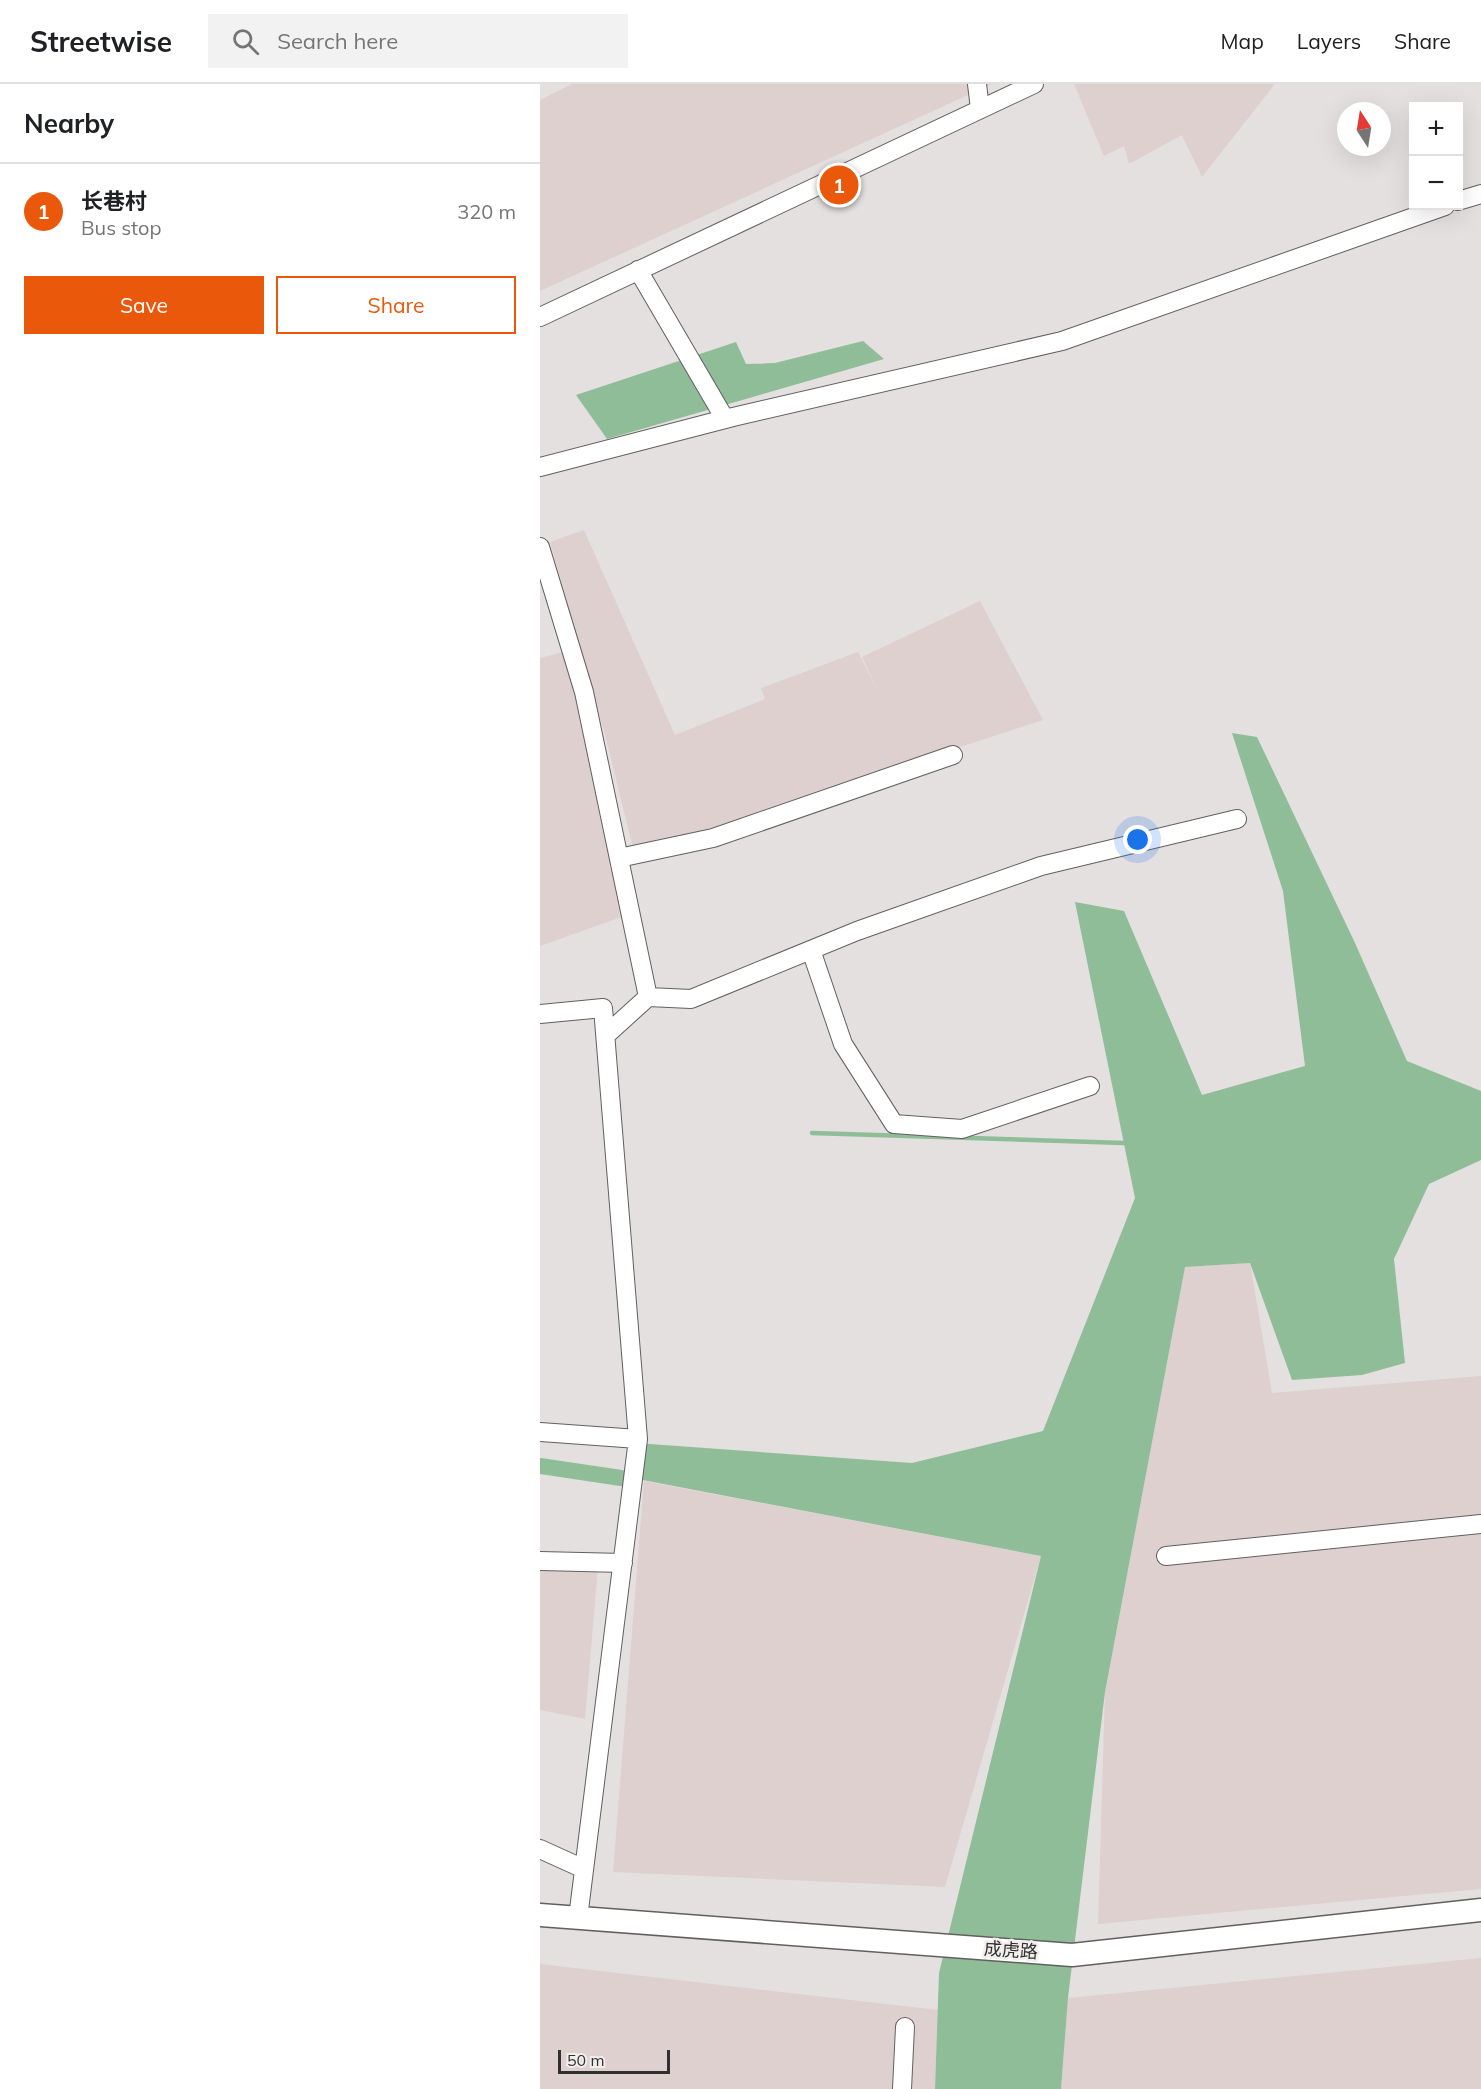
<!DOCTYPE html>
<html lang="en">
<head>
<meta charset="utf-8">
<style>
  :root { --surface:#fff; --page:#f2f2f2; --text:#202124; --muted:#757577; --line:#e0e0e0; --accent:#ea580c }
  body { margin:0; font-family:Mulish,"Noto Sans SC",sans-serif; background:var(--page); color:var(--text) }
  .controls { position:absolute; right:18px; top:18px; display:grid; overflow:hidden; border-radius:0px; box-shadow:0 6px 24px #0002 }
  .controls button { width:54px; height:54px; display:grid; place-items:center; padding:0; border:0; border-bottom:2px solid var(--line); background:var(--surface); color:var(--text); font:30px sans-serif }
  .compass { position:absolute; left:797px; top:18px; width:54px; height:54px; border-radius:50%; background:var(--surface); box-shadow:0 6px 24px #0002; rotate:348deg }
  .scale { position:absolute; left:18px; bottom:15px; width:112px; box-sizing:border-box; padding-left:6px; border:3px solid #313030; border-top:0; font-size:16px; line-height:21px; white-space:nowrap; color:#313030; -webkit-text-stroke:4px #f1eeed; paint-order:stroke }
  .you { position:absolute; left:598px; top:756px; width:21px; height:21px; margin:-15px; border:4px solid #fff; border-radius:50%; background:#1a73e8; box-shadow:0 0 0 9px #1a73e833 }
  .badge { display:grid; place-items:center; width:39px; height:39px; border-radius:50%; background:var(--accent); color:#fff; font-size:20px; font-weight:700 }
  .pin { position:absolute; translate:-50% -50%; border:3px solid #fff; box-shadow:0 2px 6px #0006 }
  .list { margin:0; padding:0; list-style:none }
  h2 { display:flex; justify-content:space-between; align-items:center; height:78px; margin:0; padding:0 24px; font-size:26px }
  h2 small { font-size:20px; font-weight:400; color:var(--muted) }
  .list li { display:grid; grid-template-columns:39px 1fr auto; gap:18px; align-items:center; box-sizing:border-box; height:96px; padding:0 24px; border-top:2px solid var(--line) }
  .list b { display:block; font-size:22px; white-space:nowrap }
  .list p { margin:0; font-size:20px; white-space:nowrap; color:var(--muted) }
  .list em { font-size:20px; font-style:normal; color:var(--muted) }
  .actions { display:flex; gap:12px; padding:18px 24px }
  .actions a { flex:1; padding:14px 0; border:2px solid var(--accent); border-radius:0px; text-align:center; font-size:21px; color:var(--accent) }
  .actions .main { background:var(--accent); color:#fff }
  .icon { flex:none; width:33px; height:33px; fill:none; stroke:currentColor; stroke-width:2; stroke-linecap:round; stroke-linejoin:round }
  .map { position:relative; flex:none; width:941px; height:2005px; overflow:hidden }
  header { display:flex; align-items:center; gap:36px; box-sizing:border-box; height:84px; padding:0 30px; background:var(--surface); border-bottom:2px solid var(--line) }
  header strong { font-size:28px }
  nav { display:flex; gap:33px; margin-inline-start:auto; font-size:21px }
  .search { width:420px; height:54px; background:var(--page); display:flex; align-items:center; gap:15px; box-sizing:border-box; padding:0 21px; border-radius:0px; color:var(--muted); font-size:22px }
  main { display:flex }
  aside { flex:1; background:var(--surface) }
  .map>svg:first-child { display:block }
  .built { fill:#ddd0cf }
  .water { fill:#8ebd98 }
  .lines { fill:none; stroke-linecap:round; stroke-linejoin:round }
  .stream { stroke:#8ebd98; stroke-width:4.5 }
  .canal { stroke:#8ebd98; stroke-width:16 }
  .minor-casing { stroke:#625f5f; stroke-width:20 }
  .tertiary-casing { stroke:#625f5f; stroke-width:25 }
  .minor { stroke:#fff; stroke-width:18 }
  .tertiary { stroke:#fff; stroke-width:22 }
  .labels { text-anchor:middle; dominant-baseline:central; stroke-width:5; stroke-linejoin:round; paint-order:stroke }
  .street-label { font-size:18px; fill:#313030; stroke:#f1eeed }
</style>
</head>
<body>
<header>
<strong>Streetwise</strong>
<div class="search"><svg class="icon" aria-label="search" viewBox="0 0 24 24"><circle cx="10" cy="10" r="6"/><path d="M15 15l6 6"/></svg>Search here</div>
<nav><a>Map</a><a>Layers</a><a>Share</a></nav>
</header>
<main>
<aside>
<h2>Nearby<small></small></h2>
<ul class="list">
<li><span class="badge">1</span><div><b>长巷村</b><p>Bus stop</p></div><em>320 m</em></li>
</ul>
<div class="actions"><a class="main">Save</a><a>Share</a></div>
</aside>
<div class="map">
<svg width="941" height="2005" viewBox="0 0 941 2005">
  <rect width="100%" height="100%" fill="#e4e0e0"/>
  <!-- built -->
  <path class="built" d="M32,0h420l-452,207v-191z
    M534,0h201l-73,93 -20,-42 -53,29 -5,-18 -20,10z
    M44,446l91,205 90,-36 -4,-11 97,-36 23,45 -19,-40 118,-56 63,119 -409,133 -27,-111 -57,-200z
    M31,566l48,208 -10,7 21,49 -90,32v-288z
    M710,1179l22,130 209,-17v513l-383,35 7,-232 80,-425z
    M104,1397l397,75 -96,331 -332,-15z
    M0,1482l58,1 -13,152 -45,-9z
    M941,1874v131h-420l7,-91z
    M0,1880l398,46 -3,79h-395z"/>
  <!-- water -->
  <path class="water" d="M323,257l21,18 -277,80 -31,-44 160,-53 10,22 29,-1z
    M692,649l25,4 98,206 52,118 74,30v69l-52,24 -35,75 11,104 -43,12 -70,5 -42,-117 -65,4 -80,425 -37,306 -7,91h-126l4,-116 102,-417 -414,-79 9,-34 276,20 131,-32 92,-233 -60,-296 49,9 78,184 103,-29 -22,-175z"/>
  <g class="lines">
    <!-- stream -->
    <path class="stream" d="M272,1049l312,10"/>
    <!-- canal -->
    <path class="canal" d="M0,1382l81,12"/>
    <!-- minor casing -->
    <g class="minor-casing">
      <path id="minor" d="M437,0l3,25
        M918,117l23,-7
        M98,186l87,149
        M0,233l494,-233
        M0,383l193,-50 329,-76 383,-135
        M0,463l44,145 64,305 -42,38
        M79,774l94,-20 240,-83
        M271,866l32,94 51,80 68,5 128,-43
        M108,913l43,2 166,-68 184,-65 196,-47
        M0,930l63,-6 35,431 -60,479
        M0,1348l98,7
        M626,1472l315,-32
        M0,1477l83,2
        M0,1765l44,20
        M362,2005l3,-62"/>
    </g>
    <!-- tertiary casing -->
    <g class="tertiary-casing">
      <path id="tertiary" d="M0,1831l532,40 409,-45"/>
    </g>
    <!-- minor -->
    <use href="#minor" class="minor"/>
    <!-- tertiary -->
    <use href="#tertiary" class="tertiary"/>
  </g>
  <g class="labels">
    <!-- street labels -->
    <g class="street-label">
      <text transform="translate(471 1866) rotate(4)">成虎路</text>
    </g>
  </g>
</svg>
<div class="controls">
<button>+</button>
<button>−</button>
</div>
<svg class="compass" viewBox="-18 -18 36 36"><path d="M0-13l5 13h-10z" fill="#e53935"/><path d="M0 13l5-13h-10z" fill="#757577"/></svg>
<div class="scale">50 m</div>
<div class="you"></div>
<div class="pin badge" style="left:299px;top:101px">1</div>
</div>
</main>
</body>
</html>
